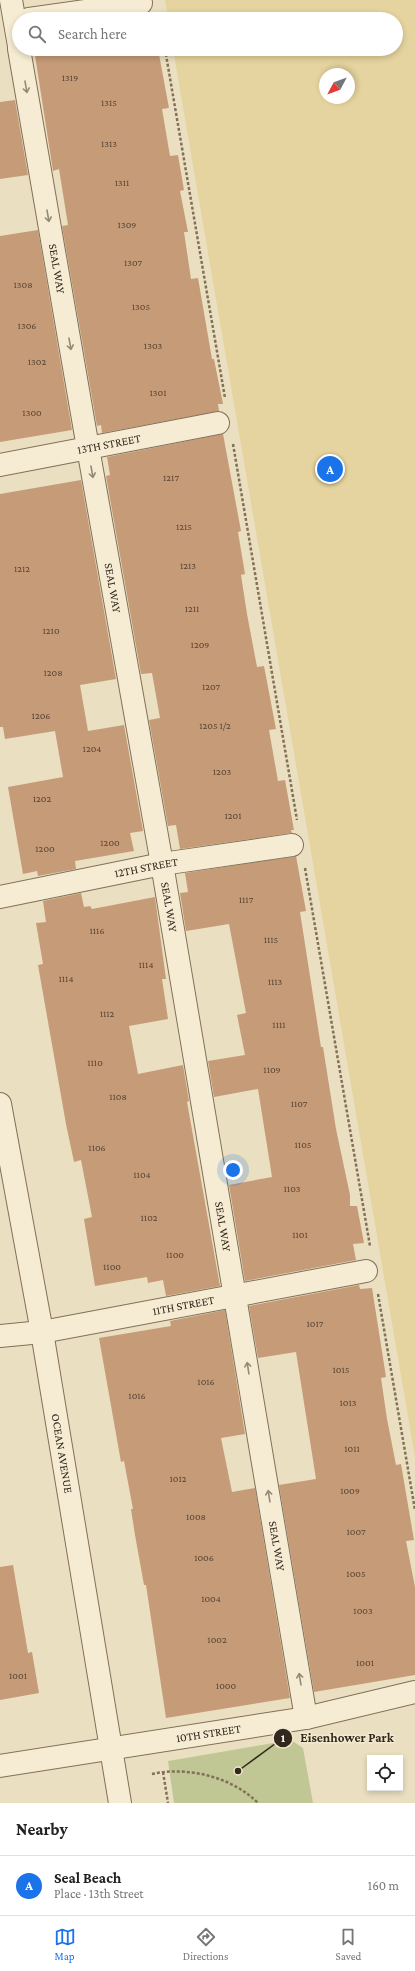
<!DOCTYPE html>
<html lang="en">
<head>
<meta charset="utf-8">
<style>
  :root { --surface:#fff; --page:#f2f2f2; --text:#222; --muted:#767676; --line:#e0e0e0; --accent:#1a73e8 }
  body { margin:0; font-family:"Crimson Pro",serif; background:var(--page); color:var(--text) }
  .controls { position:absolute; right:12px; bottom:12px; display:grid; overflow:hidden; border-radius:0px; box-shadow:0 2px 6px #0003 }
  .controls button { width:36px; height:36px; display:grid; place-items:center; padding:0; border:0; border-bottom:1px solid var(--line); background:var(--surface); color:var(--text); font:20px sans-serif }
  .compass { position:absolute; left:319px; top:68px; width:36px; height:36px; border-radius:50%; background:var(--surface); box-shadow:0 2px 6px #0003; rotate:229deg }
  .you { position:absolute; left:233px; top:1170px; width:14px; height:14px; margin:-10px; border:3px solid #fff; border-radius:50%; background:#1a73e8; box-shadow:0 0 0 6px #1a73e833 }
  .badge { display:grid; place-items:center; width:26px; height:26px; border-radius:50%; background:var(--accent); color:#fff; font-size:13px; font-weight:700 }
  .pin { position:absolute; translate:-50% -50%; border:2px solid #fff; box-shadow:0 1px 4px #0006 }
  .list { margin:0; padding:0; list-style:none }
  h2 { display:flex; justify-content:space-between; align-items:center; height:52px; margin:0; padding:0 16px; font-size:17px }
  h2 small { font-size:13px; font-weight:400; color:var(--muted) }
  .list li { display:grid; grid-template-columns:26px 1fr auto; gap:12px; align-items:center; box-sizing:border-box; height:60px; padding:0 16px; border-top:1px solid var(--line) }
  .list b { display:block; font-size:15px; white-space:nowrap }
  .list p { margin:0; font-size:13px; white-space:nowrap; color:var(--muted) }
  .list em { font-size:13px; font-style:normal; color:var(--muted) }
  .icon { flex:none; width:22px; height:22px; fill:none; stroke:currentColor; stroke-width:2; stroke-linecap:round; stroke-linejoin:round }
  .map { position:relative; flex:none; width:415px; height:1803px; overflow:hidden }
  .search { position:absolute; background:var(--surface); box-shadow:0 2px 6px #0003; left:12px; right:12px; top:12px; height:44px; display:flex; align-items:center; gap:10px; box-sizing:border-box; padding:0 14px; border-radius:22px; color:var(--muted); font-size:15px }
  .sheet { height:112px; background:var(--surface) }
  nav { display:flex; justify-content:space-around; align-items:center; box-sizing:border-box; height:56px; border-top:1px solid var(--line); background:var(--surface); font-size:11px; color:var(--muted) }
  nav a { display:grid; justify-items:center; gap:2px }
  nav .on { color:var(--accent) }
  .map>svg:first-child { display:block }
  .green { fill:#c0c795 }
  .sand { fill:#e5d49f; fill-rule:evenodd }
  .building { fill:#c69b78 }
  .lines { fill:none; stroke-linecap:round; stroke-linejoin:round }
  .minor-casing { stroke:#827059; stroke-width:24 }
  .path { stroke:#827059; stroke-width:2.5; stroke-dasharray:3 2; stroke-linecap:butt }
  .minor { stroke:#f6ecd3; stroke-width:22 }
  .oneway { stroke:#948a78 }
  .labels { text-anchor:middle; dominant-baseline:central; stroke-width:3; stroke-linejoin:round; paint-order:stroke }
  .number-label { font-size:10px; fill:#584534 }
  .street-label { font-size:12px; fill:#33281d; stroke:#f2e9cf }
  .leader { fill:none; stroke:#33281d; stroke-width:1.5 }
  .callout-dot { fill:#33281d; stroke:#f2e9cf; stroke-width:1.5 }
  .mark-label { font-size:12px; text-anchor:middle; font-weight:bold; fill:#fff }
  .callout-label { font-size:13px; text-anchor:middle; font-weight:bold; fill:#33281d; stroke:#f2e9cf; stroke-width:3; stroke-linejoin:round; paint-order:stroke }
</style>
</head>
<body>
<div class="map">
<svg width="415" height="1803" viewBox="0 0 415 1803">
  <rect width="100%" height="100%" fill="#eadfc0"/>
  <!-- green -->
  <path class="green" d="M291,1740l12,8 10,55h-139l-6,-42z"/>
  <!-- sand -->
  <path class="sand" d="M165,0h250v1457l-242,-1408h223v-30h-228zM325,74h24v24h-24z"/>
  <!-- building -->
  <path class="building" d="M34,49h124l11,59 -7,1 8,47 8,-1 6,35 -4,1 8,41h-4l7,47 7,-1 14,81h2l9,45h-5l1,7 -117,22 -1,-8 -4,1 -35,-200 6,-1 -9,-56 -6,2z
    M15,100l13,75 -28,4v-77z
    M38,230l34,200 -72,12v-206z
    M223,434l18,97 -3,1 7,42 -4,1 6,39 10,53 7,-1 12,63 -7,1 9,51 7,-1 9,50h-3l1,3 -112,16 -4,-24 -8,1 -19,-106 11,-2 -8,-45 -11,1 -35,-198 4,-1 -3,-18z
    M81,480l35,199 -36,6 8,46 36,-6 19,106 -13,2 4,18 -59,10 1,8 -38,7 -1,-5 -14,3 -15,-87 55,-10 -8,-46 -50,8 -2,-12h-3v-233z
    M296,856l10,55 -6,1 21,135h2l13,82 14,66v11h7l7,37 -11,1 3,16 -111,21 -16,-96 43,-8 -14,-88 -44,8 -6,-36 37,-6 -8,-40 9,-2 -17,-89 -43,7 -6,-38 8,-1 -3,-19z
    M81,893l3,14 6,-1 2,3 63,-12 11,82h-4l6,40 -39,7 9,48 45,-9 6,36 -2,1 33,184 -54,10 -3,-16 -15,3 -1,-6 -52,9 -11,-67 8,-2 -11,-57 -7,2 -8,-38 -28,-159 5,-1 -7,-41 10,-1 -3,-21z
    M359,1285l1,4 12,-1 14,89 -5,1 6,41 9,46 5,-1 13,76 -8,1 9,46v88l-101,17 -35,-207 37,-6 -20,-127 -38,6 -9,-52z
    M225,1310l20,124 -24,4 11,54 23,-4 35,210 -124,20 -20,-133h-2l-9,-50 -4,-26h2l-9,-48 -3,1 -22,-124 72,-12 -1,-5z
    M13,1565l15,88 4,-1 7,41 -39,7v-133z"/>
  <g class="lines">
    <!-- minor casing -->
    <g class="minor-casing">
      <g id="minor">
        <path d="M11,0l8,46"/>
        <path d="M29,19l112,-16"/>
        <path id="s1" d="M19,49l69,399 74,416 144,854"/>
        <path id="s2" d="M0,465l218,-42"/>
        <path id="s3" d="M0,897l162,-33 130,-19"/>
        <path id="s4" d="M0,1104l42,228 78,471"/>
        <path id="s5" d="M0,1336l42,-4 324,-61"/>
        <path id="s6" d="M0,1766l306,-48 109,-26"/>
      </g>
    </g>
    <!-- path -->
    <path class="path" d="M165,49l60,349
      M233,444l64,376
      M305,868l65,378
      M378,1294l37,216
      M163,1772l5,31
      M152,1774c36,-8 80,3 106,29"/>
    <!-- minor -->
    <use href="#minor" class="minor"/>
  </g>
  <!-- one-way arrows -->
  <defs><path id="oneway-shaft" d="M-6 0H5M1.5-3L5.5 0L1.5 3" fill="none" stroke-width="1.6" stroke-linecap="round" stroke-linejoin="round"/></defs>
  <g class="oneway">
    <use href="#oneway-shaft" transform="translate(26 87) rotate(80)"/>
    <use href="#oneway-shaft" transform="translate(48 216) rotate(80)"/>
    <use href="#oneway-shaft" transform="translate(70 344) rotate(80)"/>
    <use href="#oneway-shaft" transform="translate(92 472) rotate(80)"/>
    <use href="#oneway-shaft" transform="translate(248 1368) rotate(-99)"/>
    <use href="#oneway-shaft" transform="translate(269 1496) rotate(-99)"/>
    <use href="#oneway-shaft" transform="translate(300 1679) rotate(-99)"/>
  </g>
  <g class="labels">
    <!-- number labels -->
    <g class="number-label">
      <text x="70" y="77">1319</text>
      <text x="109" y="102">1315</text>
      <text x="109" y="143">1313</text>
      <text x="122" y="182">1311</text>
      <text x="127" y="224">1309</text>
      <text x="133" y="262">1307</text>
      <text x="23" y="284">1308</text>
      <text x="141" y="306">1305</text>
      <text x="27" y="325">1306</text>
      <text x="153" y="345">1303</text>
      <text x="37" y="361">1302</text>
      <text x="158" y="392">1301</text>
      <text x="32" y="412">1300</text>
      <text x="171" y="477">1217</text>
      <text x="184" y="526">1215</text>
      <text x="188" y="565">1213</text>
      <text x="22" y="568">1212</text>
      <text x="192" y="608">1211</text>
      <text x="51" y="630">1210</text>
      <text x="200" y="644">1209</text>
      <text x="53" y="672">1208</text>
      <text x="211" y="686">1207</text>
      <text x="41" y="715">1206</text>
      <text x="215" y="725">1205 1/2</text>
      <text x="92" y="748">1204</text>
      <text x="222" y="771">1203</text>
      <text x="42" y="798">1202</text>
      <text x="233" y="815">1201</text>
      <text x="110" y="842">1200</text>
      <text x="45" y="848">1200</text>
      <text x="246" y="899">1117</text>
      <text x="97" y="930">1116</text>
      <text x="271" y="939">1115</text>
      <text x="146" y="964">1114</text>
      <text x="66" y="978">1114</text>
      <text x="275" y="981">1113</text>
      <text x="107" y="1013">1112</text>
      <text x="279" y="1024">1111</text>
      <text x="95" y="1062">1110</text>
      <text x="272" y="1069">1109</text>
      <text x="118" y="1096">1108</text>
      <text x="299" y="1103">1107</text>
      <text x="303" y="1144">1105</text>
      <text x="97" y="1147">1106</text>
      <text x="142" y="1174">1104</text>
      <text x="292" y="1188">1103</text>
      <text x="149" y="1217">1102</text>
      <text x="300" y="1234">1101</text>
      <text x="175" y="1254">1100</text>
      <text x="112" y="1266">1100</text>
      <text x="315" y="1323">1017</text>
      <text x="341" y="1369">1015</text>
      <text x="206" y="1381">1016</text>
      <text x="137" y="1395">1016</text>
      <text x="348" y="1402">1013</text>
      <text x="352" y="1448">1011</text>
      <text x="178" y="1478">1012</text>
      <text x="350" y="1490">1009</text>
      <text x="196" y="1516">1008</text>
      <text x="356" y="1531">1007</text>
      <text x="204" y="1557">1006</text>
      <text x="356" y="1573">1005</text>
      <text x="211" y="1598">1004</text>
      <text x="363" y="1610">1003</text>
      <text x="217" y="1639">1002</text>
      <text x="365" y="1662">1001</text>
      <text x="18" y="1675">1001</text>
      <text x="226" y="1685">1000</text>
    </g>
    <!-- street labels -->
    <g class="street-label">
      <text stroke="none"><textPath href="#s1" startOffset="223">SEAL WAY</textPath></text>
      <text stroke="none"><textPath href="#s2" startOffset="111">13TH STREET</textPath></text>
      <text stroke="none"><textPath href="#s1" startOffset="547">SEAL WAY</textPath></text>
      <text stroke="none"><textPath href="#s3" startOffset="149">12TH STREET</textPath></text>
      <text stroke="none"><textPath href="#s1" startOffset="871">SEAL WAY</textPath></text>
      <text stroke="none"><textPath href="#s1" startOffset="1195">SEAL WAY</textPath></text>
      <text stroke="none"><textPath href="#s5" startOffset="186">11TH STREET</textPath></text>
      <text stroke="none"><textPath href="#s4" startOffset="355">OCEAN AVENUE</textPath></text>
      <text stroke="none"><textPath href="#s1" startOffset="1519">SEAL WAY</textPath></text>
      <text stroke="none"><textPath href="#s6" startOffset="211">10TH STREET</textPath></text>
    </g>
  </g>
  <!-- callouts -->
  <path class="leader" d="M238 1771L283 1738"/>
  <g class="callout-dot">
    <circle cx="238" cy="1771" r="4"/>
    <circle cx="283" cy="1738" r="10"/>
  </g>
  <g class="mark-label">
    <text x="283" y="1742">1</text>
  </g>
  <g class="callout-label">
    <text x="347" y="1742">Eisenhower Park</text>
  </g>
</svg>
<div class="controls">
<button><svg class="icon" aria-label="locate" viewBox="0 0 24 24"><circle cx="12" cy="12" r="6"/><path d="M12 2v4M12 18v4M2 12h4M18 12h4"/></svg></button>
</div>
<svg class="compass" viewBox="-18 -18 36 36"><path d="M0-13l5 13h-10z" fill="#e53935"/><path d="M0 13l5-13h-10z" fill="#767676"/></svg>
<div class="you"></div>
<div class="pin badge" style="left:330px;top:469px">A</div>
<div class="search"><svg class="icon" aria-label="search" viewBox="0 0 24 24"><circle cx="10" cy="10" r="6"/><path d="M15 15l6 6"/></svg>Search here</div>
</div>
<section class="sheet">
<h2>Nearby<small></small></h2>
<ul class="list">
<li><span class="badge">A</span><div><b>Seal Beach</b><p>Place · 13th Street</p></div><em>160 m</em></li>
</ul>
</section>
<nav>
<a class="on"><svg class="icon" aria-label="map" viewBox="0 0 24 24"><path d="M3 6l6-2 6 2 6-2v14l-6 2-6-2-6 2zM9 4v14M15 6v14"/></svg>Map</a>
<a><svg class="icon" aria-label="directions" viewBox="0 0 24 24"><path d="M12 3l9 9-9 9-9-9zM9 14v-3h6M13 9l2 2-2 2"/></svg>Directions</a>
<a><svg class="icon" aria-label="saved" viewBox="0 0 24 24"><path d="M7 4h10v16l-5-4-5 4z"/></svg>Saved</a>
</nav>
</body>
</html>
